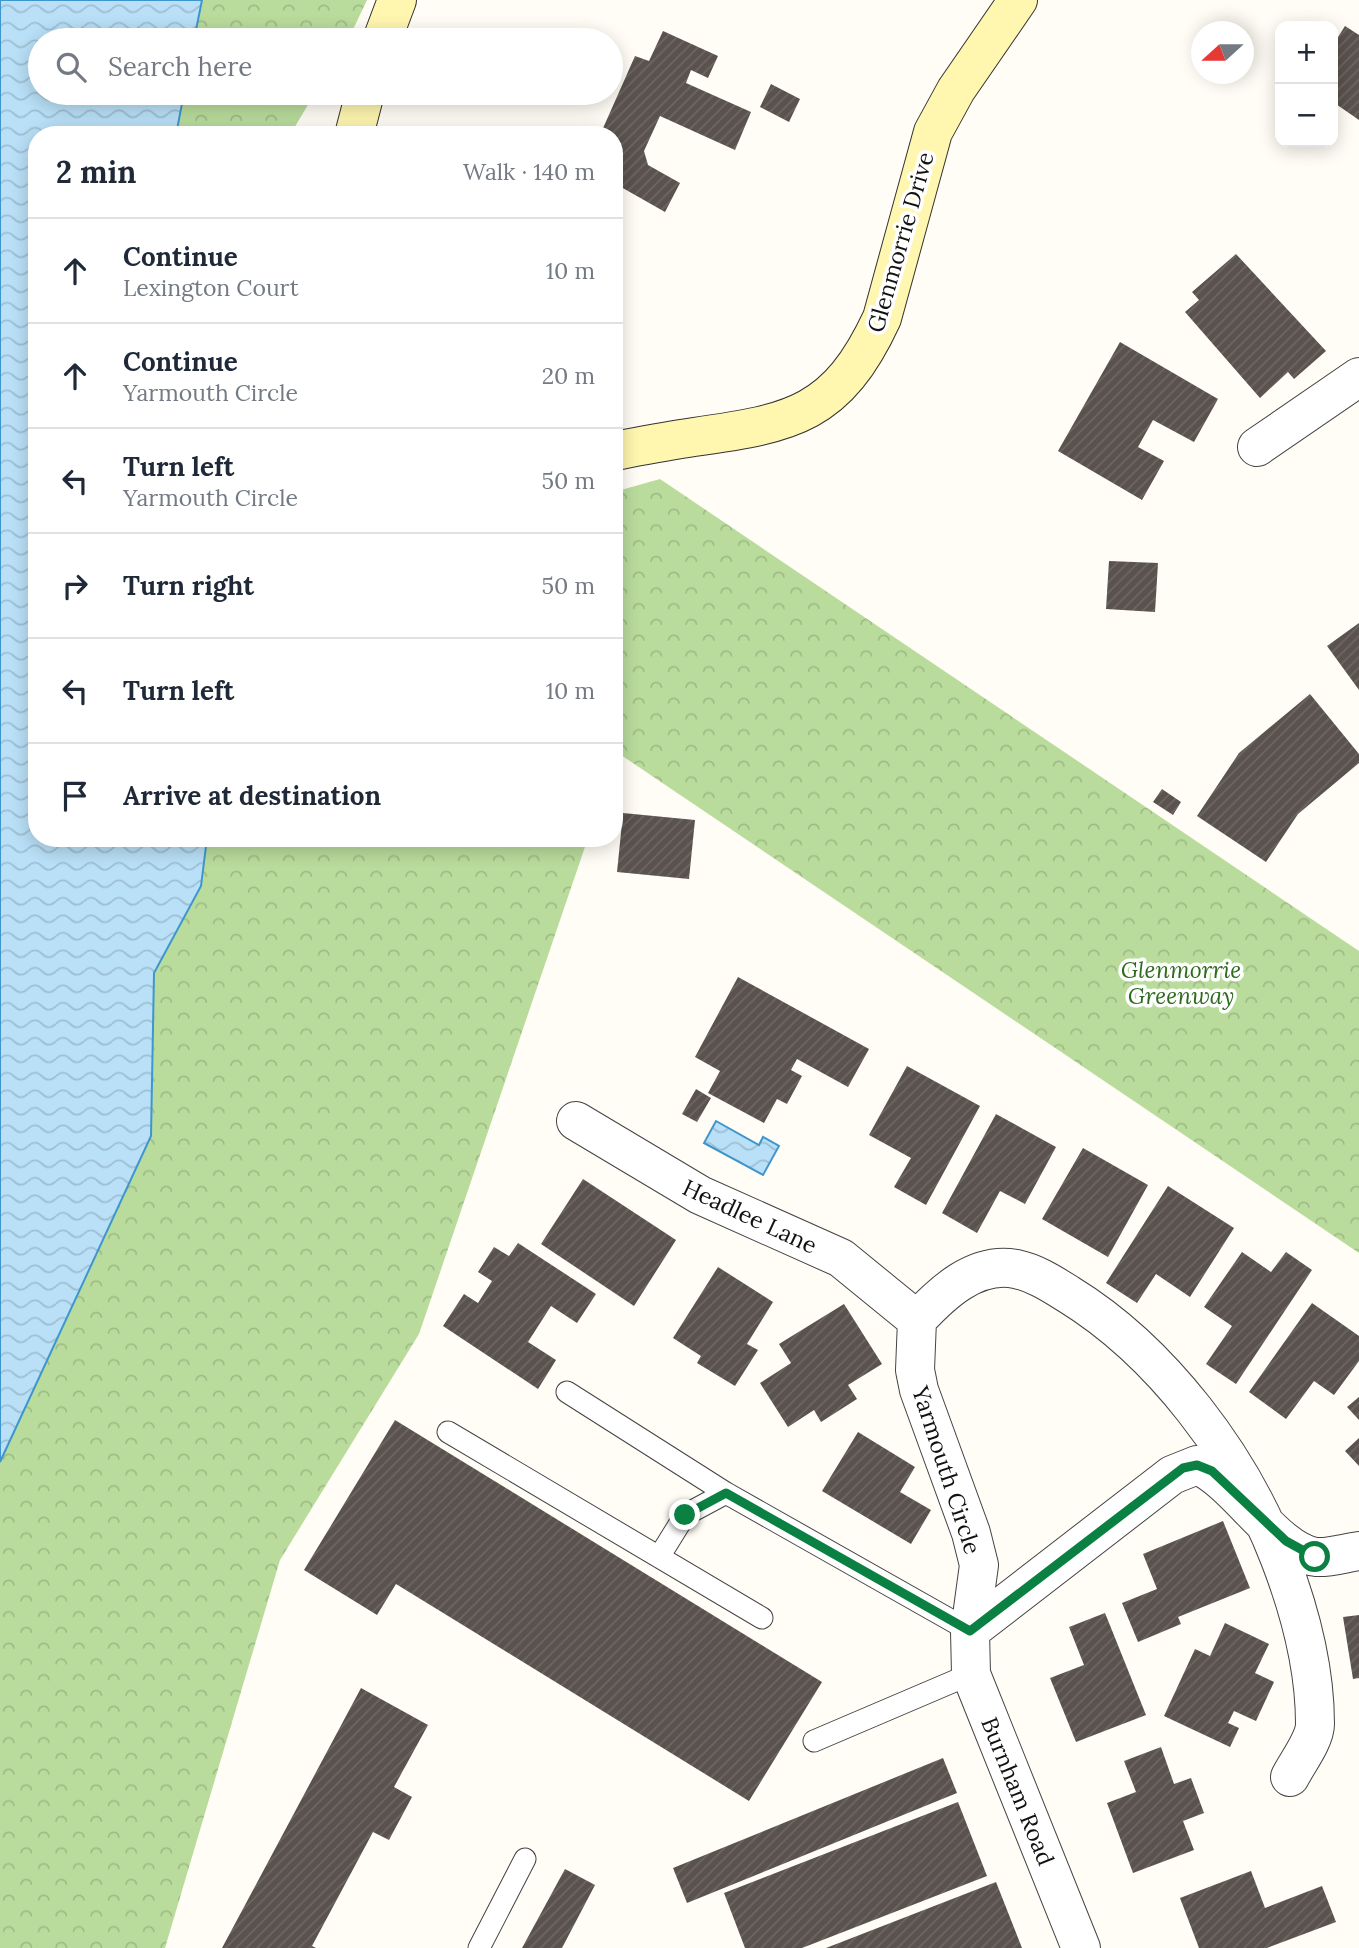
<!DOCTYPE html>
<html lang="en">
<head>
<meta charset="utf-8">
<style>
  :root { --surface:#fff; --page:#f6f6f7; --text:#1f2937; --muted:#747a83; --line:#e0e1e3 }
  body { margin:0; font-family:Lora,serif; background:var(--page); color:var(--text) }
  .controls { position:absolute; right:21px; top:21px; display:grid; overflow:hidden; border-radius:14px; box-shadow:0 4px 18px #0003 }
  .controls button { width:63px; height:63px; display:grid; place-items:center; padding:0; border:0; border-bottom:2px solid var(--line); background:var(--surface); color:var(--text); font:35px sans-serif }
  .compass { position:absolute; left:1191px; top:21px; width:63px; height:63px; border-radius:50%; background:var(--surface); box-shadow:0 4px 18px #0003; rotate:249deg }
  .stop { position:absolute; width:21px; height:21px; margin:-16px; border:5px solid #0b8043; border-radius:50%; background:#fff }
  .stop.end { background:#0b8043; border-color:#fff; box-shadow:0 2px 7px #0008 }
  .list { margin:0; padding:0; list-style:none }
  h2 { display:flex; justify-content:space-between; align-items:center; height:91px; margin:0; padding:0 28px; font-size:30px }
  h2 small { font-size:23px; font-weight:400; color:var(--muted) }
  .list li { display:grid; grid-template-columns:46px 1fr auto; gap:21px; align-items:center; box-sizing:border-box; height:105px; padding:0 28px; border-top:2px solid var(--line) }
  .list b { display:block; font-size:26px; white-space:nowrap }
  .list p { margin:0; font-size:23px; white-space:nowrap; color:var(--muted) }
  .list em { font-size:23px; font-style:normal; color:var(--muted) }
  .icon { flex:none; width:38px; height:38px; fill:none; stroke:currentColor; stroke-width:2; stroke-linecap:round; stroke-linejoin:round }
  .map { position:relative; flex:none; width:1359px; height:1948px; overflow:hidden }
  .search { position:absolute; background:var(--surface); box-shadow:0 4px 18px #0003; left:28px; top:28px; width:595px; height:77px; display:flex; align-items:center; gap:18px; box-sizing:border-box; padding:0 24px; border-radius:38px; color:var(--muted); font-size:26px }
  .panel { position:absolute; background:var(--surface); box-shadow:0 4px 18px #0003; left:28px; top:126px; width:595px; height:721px; border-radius:28px }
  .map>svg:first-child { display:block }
  .forest { fill:url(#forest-crowns) }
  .water { fill:url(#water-waves); stroke:#3f96cf; stroke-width:2 }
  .building { fill:url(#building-hatch) }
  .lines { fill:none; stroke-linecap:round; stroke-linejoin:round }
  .lane-casing { stroke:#444; stroke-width:23 }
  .street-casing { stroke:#444; stroke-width:40 }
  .secondary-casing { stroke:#333; stroke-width:40 }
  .lane { stroke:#fff; stroke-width:21 }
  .street { stroke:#fff; stroke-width:38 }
  .secondary { stroke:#fff6b0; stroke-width:38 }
  .route { stroke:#0b8043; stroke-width:9 }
  .labels { text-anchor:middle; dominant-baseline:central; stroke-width:7; stroke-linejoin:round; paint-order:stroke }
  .street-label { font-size:23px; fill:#111; stroke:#fff }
  .park-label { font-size:23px; font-style:italic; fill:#2f6b1f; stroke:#fff }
</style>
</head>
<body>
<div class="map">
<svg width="1359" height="1948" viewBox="0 0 1359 1948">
  <defs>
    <pattern id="forest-crowns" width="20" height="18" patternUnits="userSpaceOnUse" patternTransform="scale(1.75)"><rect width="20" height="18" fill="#b9dc9c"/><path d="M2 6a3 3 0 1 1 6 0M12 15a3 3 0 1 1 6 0" fill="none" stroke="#9ebc85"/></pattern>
    <pattern id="water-waves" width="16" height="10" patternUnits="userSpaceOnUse" patternTransform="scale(1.75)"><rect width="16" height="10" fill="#b9e0f7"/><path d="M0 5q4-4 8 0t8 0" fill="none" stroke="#9ebfd3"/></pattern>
    <pattern id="building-hatch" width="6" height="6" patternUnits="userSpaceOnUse" patternTransform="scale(1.75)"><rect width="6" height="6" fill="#5a524d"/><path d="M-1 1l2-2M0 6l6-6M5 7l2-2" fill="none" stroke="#6d6662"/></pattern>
  </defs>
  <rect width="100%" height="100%" fill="#fffdf5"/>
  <!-- forest -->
  <path class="forest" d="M202,0h165l-19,40h-154z
    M184,93h131l-25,42h-114z
    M660,479l699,472v302l-741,-500 -4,7v-268z
    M207,838h381l-169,496 -139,226 -115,388h-165v-486l151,-326 3,-163 47,-87z"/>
  <!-- water -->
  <path class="water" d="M0,0h202l-8,40h-154v53h144l-8,42h-139v703h170l-6,48 -47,87 -3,163 -151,326z
    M716,1121l43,24 4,-8 16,9 -16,29 -59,-32z"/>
  <!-- building -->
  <path class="building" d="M1345,26l14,9v85l-26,-18v-57z
    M663,31l55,25 -10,22 -17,-8 -5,13 65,29 -16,38 -75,-34 -16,35 4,14 32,18 -15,29 -44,-25 -7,2v-54h-14l35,-79 14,5z
    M771,84l29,15 -11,23 -29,-15z
    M1236,254l90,97 -32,28 -6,-7 -28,26 -75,-86 14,-12 -7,-8z
    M1120,342l98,57 -24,43 -41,-22 -15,27 26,14 -22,39 -84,-49z
    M1109,561l49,2 -3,49 -49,-3z
    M1359,623v67l-32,-44z
    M1310,694l49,60v9l-61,51 -32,48 -69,-46 42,-63z
    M1162,789l19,13 -8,13 -20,-13z
    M623,813l72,7 -6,59 -72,-7z
    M738,977l131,72 -21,38 -51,-28 -6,11 11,6 -15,28 -10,-5 -13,24 -56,-30 12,-22 -25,-14z
    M907,1066l73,40 -54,99 -32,-18 17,-29 -42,-23z
    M696,1089l15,9 -14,24 -15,-8z
    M996,1114l60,33 -31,57 -25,-13 -23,42 -35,-20z
    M1083,1148l65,37 -40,72 -66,-38z
    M583,1179l93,61 -42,66 -93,-62z
    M1168,1186l66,42 -44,69 -34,-23 -19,29 -31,-20z
    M518,1243l78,51 -19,29 -26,-17 -23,36 28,18 -18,29 -95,-63 21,-32 14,9 14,-22 -14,-9 16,-25 15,9z
    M1242,1252l29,20 15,-20 26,18 -76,114 -30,-20 26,-38 -28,-19z
    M718,1267l55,35 -26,42 11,6 -23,36 -38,-23 4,-7 -28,-18z
    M1312,1303l47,33v25l-25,34 -20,-14 -28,38 -37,-27z
    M844,1304l38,60 -34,21 9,14 -36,23 -7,-12 -26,17 -28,-44 31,-20 -12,-19z
    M1359,1397v23l-12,-13z
    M395,1420l427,262 -73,119 -353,-217 -19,31 -73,-45z
    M858,1432l57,35 -15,25 31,18 -20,34 -89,-53z
    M1359,1438v28l-14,-15z
    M1223,1521l27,67 -72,29 3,7 -43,18 -16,-39 35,-14 -14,-35z
    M1105,1613l41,102 -70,27 -26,-64 34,-13 -15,-38z
    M1359,1615v63l-6,1 -10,-62z
    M1225,1623l44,21 -14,29 19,9 -18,39 -22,-10 -6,12 11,5 -9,19 -66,-31 31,-67 15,7z
    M361,1688l67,37 -34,62 18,10 -23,43 -16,-8 -61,114 4,2h-94z
    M1161,1747l13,37 17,-6 13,35 -21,8 11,29 -61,23 -26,-70 29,-11 -12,-31z
    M943,1758l14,35 -270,110 -14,-35z
    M958,1802l29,74 -185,72h-57l-21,-55z
    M565,1869l30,16 -33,63h-40z
    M1251,1871l14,37 57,-22 14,36 -69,26h-68l-19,-50z
    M996,1882l26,66h-196z"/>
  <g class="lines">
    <!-- lane casing -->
    <g class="lane-casing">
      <path id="lane" d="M567,1392l159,101
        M448,1432l314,186
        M659,1557l26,-42 41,-22 244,138
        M814,1741l157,-67
        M479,1948l46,-89"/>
    </g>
    <!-- street casing -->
    <g class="street-casing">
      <path id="street" d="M1257,447l102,-70
        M576,1121l124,74 141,63 76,62
        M970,1631l202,-156 25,-10c39,16 79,87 119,92 14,1 29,-4 43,-6
        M1081,1948l-110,-274 -1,-43 9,-66 -8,-32 -52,-143 -4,-20 2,-50c24,-26 58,-59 99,-51 19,4 36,15 52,25 93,57 173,163 212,265 20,52 35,109 35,165 0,16 -18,39 -25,53"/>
    </g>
    <!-- secondary casing -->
    <g class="secondary-casing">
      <path id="secondary" d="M382,40l15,-40
        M354,135l11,-42
        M614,451c27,-5 53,-10 80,-14 99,-14 143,-22 188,-119l51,-186 23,-42 62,-90"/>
    </g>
    <!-- lane -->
    <use href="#lane" class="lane"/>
    <!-- street -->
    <use href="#street" class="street"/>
    <!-- secondary -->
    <use href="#secondary" class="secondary"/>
  </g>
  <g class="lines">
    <!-- route -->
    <path class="route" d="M685,1515l41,-22 244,138 213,-163 14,-3 15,6 74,70 29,16"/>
  </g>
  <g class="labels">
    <!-- street labels -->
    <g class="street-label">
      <text transform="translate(900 242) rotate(-74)">Glenmorrie Drive</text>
      <text transform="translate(750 1216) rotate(25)">Headlee Lane</text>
      <text transform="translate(947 1470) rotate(72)">Yarmouth Circle</text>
      <text transform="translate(1018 1791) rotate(68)">Burnham Road</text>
    </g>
    <!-- park labels -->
    <g class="park-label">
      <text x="1181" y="969">Glenmorrie<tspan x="1181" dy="26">Greenway</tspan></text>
    </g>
  </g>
</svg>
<div class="controls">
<button>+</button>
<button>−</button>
</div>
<svg class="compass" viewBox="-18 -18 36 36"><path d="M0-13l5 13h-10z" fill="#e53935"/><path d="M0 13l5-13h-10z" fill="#747a83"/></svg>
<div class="stop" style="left:1315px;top:1557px"></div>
<div class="stop end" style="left:685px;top:1515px"></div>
<div class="search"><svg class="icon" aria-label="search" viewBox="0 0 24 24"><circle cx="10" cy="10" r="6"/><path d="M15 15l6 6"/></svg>Search here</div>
<section class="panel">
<h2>2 min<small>Walk · 140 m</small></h2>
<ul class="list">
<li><svg class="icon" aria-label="ahead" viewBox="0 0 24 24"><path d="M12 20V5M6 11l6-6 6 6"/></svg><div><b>Continue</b><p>Lexington Court</p></div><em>10 m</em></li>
<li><svg class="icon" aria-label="ahead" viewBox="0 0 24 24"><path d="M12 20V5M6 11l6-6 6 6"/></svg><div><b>Continue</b><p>Yarmouth Circle</p></div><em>20 m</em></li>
<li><svg class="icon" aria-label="left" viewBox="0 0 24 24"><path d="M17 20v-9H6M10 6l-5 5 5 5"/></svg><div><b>Turn left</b><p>Yarmouth Circle</p></div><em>50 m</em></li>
<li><svg class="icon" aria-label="right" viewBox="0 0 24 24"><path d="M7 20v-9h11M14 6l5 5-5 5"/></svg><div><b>Turn right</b></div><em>50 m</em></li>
<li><svg class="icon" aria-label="left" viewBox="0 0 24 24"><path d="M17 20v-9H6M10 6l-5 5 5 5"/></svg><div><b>Turn left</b></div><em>10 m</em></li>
<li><svg class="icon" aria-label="arrive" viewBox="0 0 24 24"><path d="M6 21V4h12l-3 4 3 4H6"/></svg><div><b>Arrive at destination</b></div></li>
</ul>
</section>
</div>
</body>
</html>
